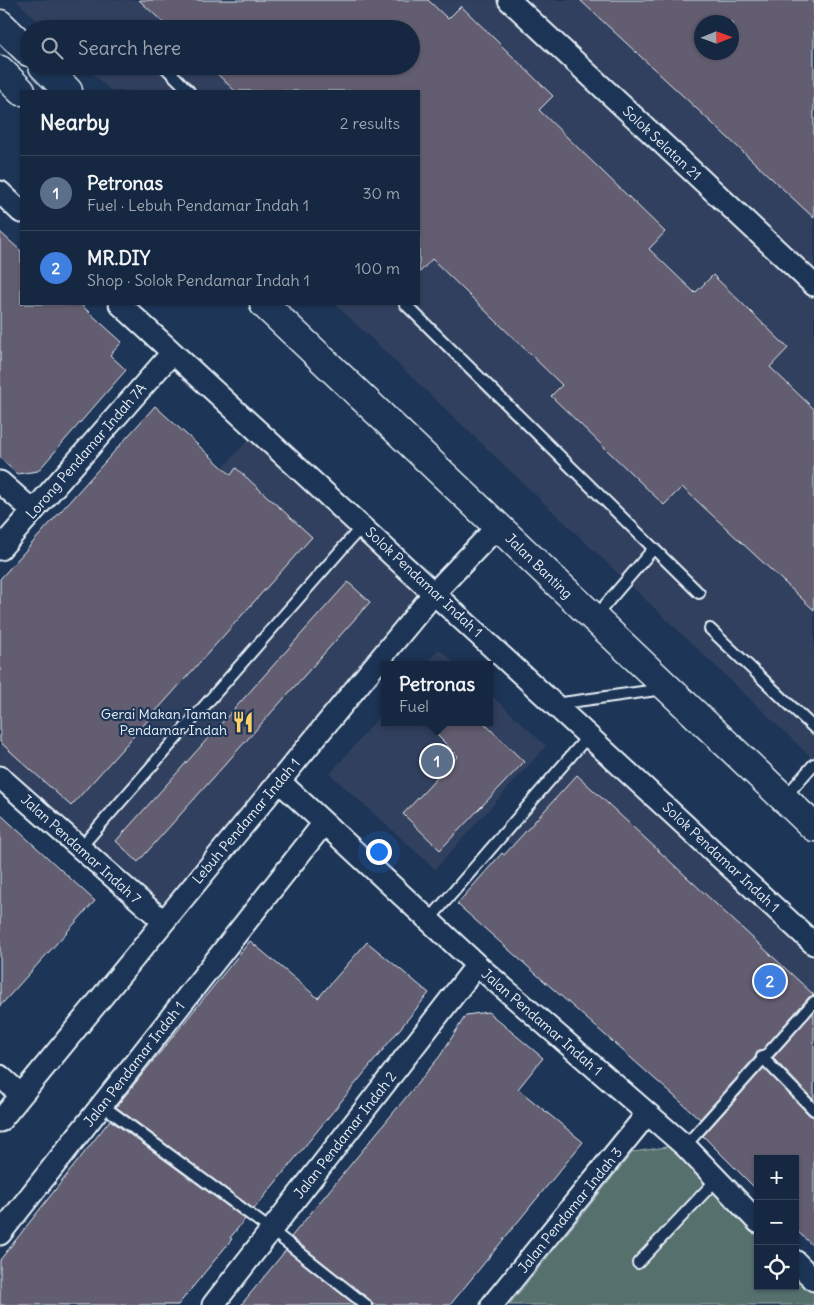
<!DOCTYPE html>
<html lang="en">
<head>
<meta charset="utf-8">
<style>
  :root { --surface:#162841; --page:#1f3048; --text:#f1f3f6; --muted:#9ea6b1; --line:#35445a; --accent:#d6ab8b }
  body { margin:0; font-family:Delius,sans-serif; background:var(--page); color:var(--text) }
  .controls { position:absolute; right:15px; bottom:15px; display:grid; overflow:hidden; border-radius:0px; box-shadow:0 1px 4px #0004 }
  .controls button { width:45px; height:45px; display:grid; place-items:center; padding:0; border:0; border-bottom:1px solid var(--line); background:var(--surface); color:var(--text); font:25px sans-serif }
  .compass { position:absolute; left:694px; top:15px; width:45px; height:45px; border-radius:50%; background:var(--surface); box-shadow:0 1px 4px #0004; rotate:89deg }
  .you { position:absolute; left:378px; top:851px; width:18px; height:18px; margin:-12px; border:4px solid #fff; border-radius:50%; background:#1a73e8; box-shadow:0 0 0 8px #1a73e833 }
  .badge { display:grid; place-items:center; width:32px; height:32px; border-radius:50%; background:var(--accent); color:#fff; font-size:16px; font-weight:700 }
  .pin { position:absolute; translate:-50% -50%; border:2px solid #fff; box-shadow:0 1px 5px #0006 }
  .popup { position:absolute; left:381px; top:661px; width:112px; height:65px; box-sizing:border-box; display:grid; place-content:center; border-radius:0px; background:var(--surface); filter:drop-shadow(0 1px 4px #0005); font-size:16px; white-space:nowrap; color:var(--muted) }
  .popup b { font-size:19px; color:var(--text) }
  .popup::after { content:''; position:absolute; left:50%; top:100%; margin-left:-10px; border:10px solid transparent; border-top-color:var(--surface) }
  .list { margin:0; padding:0; list-style:none }
  h2 { display:flex; justify-content:space-between; align-items:center; height:65px; margin:0; padding:0 20px; font-size:21px }
  h2 small { font-size:16px; font-weight:400; color:var(--muted) }
  .list li { display:grid; grid-template-columns:32px 1fr auto; gap:15px; align-items:center; box-sizing:border-box; height:75px; padding:0 20px; border-top:1px solid var(--line) }
  .list b { display:block; font-size:19px; white-space:nowrap }
  .list p { margin:0; font-size:16px; white-space:nowrap; color:var(--muted) }
  .list em { font-size:16px; font-style:normal; color:var(--muted) }
  .icon { flex:none; width:28px; height:28px; fill:none; stroke:currentColor; stroke-width:2; stroke-linecap:round; stroke-linejoin:round }
  .map { position:relative; flex:none; width:814px; height:1305px; overflow:hidden }
  .search { position:absolute; background:var(--surface); box-shadow:0 1px 4px #0004; left:20px; top:20px; width:400px; height:55px; display:flex; align-items:center; gap:12px; box-sizing:border-box; padding:0 18px; border-radius:28px; color:var(--muted); font-size:19px }
  .panel { position:absolute; background:var(--surface); box-shadow:0 1px 4px #0004; left:20px; top:90px; width:400px; height:215px; border-radius:0px }
  .map>svg:first-child { display:block }
  .built { fill:#32415e; fill-rule:evenodd }
  .green { fill:#57706d; stroke:#a0b0b2 }
  .building { fill:#625d70; stroke:#e8f1f8; fill-rule:evenodd }
  .lines { fill:none; stroke-linecap:round; stroke-linejoin:round }
  .lane-casing { stroke:#e8f1f8; stroke-width:14 }
  .street-casing { stroke:#e8f1f8; stroke-width:25 }
  .secondary-casing { stroke:#e8f1f8; stroke-width:31 }
  .lane { stroke:#1d3557; stroke-width:10 }
  .street { stroke:#1d3557; stroke-width:21 }
  .secondary { stroke:#1d3557; stroke-width:28 }
  .labels { text-anchor:middle; dominant-baseline:central; stroke-width:4.5; stroke-linejoin:round; paint-order:stroke }
  .street-label { font-size:14px; fill:#e8f1f8; stroke:#1d3557 }
  .poi-label { font-size:14px; fill:#e8f1f8; stroke:#1d3557; text-anchor:end }
</style>
</head>
<body>
<div class="map">
<svg width="814" height="1305" viewBox="0 0 814 1305">
  <rect width="100%" height="100%" fill="#1d3557"/>
  <filter id="ink" filterUnits="userSpaceOnUse"><feTurbulence type="fractalNoise" baseFrequency=".02" numOctaves="2"/><feDisplacementMap in="SourceGraphic" scale="10" xChannelSelector="R" yChannelSelector="G"/><feConvolveMatrix kernelMatrix="1 2 1 2 8 2 1 2 1" color-interpolation-filters="sRGB"/></filter>
  <g filter="url(#ink)">
    <!-- built -->
    <path class="built" d="M16,0h798v760l-479,-456h84v-213h-308l-26,-25h326v-37h-365zM702,22h30v30h-30z
      M250,438l171,155 -259,314 -162,-143v-49z
      M439,649l18,16h-32z
      M490,694l56,52 -111,123 -105,-95 54,-63v11h106z
      M587,749l227,209v168l-68,-67 -239,-218z"/>
    <!-- green -->
    <path class="green" d="M673,1146l85,88v52h37v-13l19,19v13h-305l124,-153z"/>
    <!-- building -->
    <path class="building" d="M139,0h289l20,19 13,-13 92,90 -14,14 126,122 -16,17 46,44 18,-18 75,73 -18,19 44,42v201l-132,-123 -18,18 -113,-109 11,-11 -130,-126 -13,14v-182h-184l-26,-25h202v-37h-241z
      M580,0h234v218zM702,22h30v30h-30z
      M0,232l21,19v53h59l42,38 -12,13 16,15 -88,101 -21,3 -17,-16z
      M155,406l76,69 5,-7 76,69 -241,269 -71,-64v-163z
      M348,582l22,20 -232,260 -22,-21z
      M424,722h59l41,40 -84,88 -37,-36 55,-58z
      M577,775l237,220 -5,2 -47,53 -5,2 -2,5 -55,62 -243,-215 45,-51 2,2z
      M0,814l95,87 -95,105z
      M250,941l68,57 49,-56 62,51 -175,216 -138,-102z
      M488,1012l55,46 -25,31 65,53 -133,163h-77l-3,-5 -79,-63 149,-181 26,-41z
      M814,1012v88l-41,-42z
      M764,1068l45,47 5,2v130l-19,-18v-70h-37v32l-55,-55z
      M110,1120l135,99 -15,19 2,1 -54,66h-178v-45z
      M286,1250l69,55h-114z"/>
    <g class="lines">
      <!-- lane casing -->
      <g class="lane-casing">
        <path id="lane" d="M165,67l24,24
          M405,304l294,289
          M594,618l60,-70
          M710,629l104,99
          M555,704l109,-15
          M785,797l29,-33
          M80,848l282,-322
          M430,919l159,-184
          M762,1057l52,53
          M102,1105l169,125 95,75
          M685,1146l129,-144
          M638,1263l79,-84"/>
      </g>
      <!-- street casing -->
      <g class="street-casing">
        <path id="street" d="M509,0l305,285
          M0,192l21,20
          M120,304l694,640
          M0,482l33,29
          M0,549l172,-196
          M0,777l163,144
          M279,781l198,184 208,181 73,76
          M0,1076l20,18
          M0,1121l435,-529 63,-66
          M0,1234l324,-411
          M795,1261l19,19
          M213,1305l264,-340
          M492,1305l155,-191"/>
      </g>
      <!-- secondary casing -->
      <g class="secondary-casing">
        <path id="secondary" d="M0,24l29,28
          M43,66l25,25
          M0,70l21,21
          M264,304l550,523"/>
      </g>
      <!-- lane -->
      <use href="#lane" class="lane"/>
      <!-- street -->
      <use href="#street" class="street"/>
      <!-- secondary -->
      <use href="#secondary" class="secondary"/>
    </g>
  </g>
  <!-- icons -->
  <defs>
    <g id="restaurant-bare" transform="scale(1.725)"><path d="M-5-6h1v4h1v-4h1v4h1v-4h1v5L-1.5 .5V6h-2V.5L-5-1ZM5-6V6H3V1.5H1.5Q1.5-4 5-6Z" fill="#ffd166" stroke="#1d3557" stroke-width="2.5" paint-order="stroke"/></g>
  </defs>
  <g fill-rule="evenodd">
    <use href="#restaurant-bare" x="243" y="722"/>
  </g>
  <g class="labels">
    <!-- street labels -->
    <g class="street-label">
      <text transform="translate(662 143) rotate(43)">Solok Selatan 21</text>
      <text transform="translate(86 451) rotate(-49)">Lorong Pendamar Indah 7A</text>
      <text transform="translate(539 566) rotate(44)">Jalan Banting</text>
      <text transform="translate(424 582) rotate(43)">Solok Pendamar Indah 1</text>
      <text transform="translate(246 821) rotate(-50)">Lebuh Pendamar Indah 1</text>
      <text transform="translate(81 849) rotate(42)">Jalan Pendamar Indah 7</text>
      <text transform="translate(721 857) rotate(43)">Solok Pendamar Indah 1</text>
      <text transform="translate(542 1022) rotate(41)">Jalan Pendamar Indah 1</text>
      <text transform="translate(134 1064) rotate(-52)">Jalan Pendamar Indah 1</text>
      <text transform="translate(345 1135) rotate(-52)">Jalan Pendamar Indah 2</text>
      <text transform="translate(570 1210) rotate(-51)">Jalan Pendamar Indah 3</text>
    </g>
    <!-- poi labels -->
    <g class="poi-label">
      <text x="227" y="714">Gerai Makan Taman<tspan x="227" dy="16">Pendamar Indah</tspan></text>
    </g>
  </g>
</svg>
<div class="controls">
<button>+</button>
<button>−</button>
<button><svg class="icon" aria-label="locate" viewBox="0 0 24 24"><circle cx="12" cy="12" r="6"/><path d="M12 2v4M12 18v4M2 12h4M18 12h4"/></svg></button>
</div>
<svg class="compass" viewBox="-18 -18 36 36"><path d="M0-13l5 13h-10z" fill="#e53935"/><path d="M0 13l5-13h-10z" fill="#9ea6b1"/></svg>
<div class="you"></div>
<div class="pin badge" style="left:437px;top:761px;background:#5c6f8a">1</div>
<div class="popup"><b>Petronas</b>Fuel</div>
<div class="pin badge" style="left:770px;top:981px;background:#3f7fe0">2</div>
<div class="search"><svg class="icon" aria-label="search" viewBox="0 0 24 24"><circle cx="10" cy="10" r="6"/><path d="M15 15l6 6"/></svg>Search here</div>
<section class="panel">
<h2>Nearby<small>2 results</small></h2>
<ul class="list">
<li><span class="badge" style="background:#5c6f8a">1</span><div><b>Petronas</b><p>Fuel · Lebuh Pendamar Indah 1</p></div><em>30 m</em></li>
<li><span class="badge" style="background:#3f7fe0">2</span><div><b>MR.DIY</b><p>Shop · Solok Pendamar Indah 1</p></div><em>100 m</em></li>
</ul>
</section>
</div>
</body>
</html>
